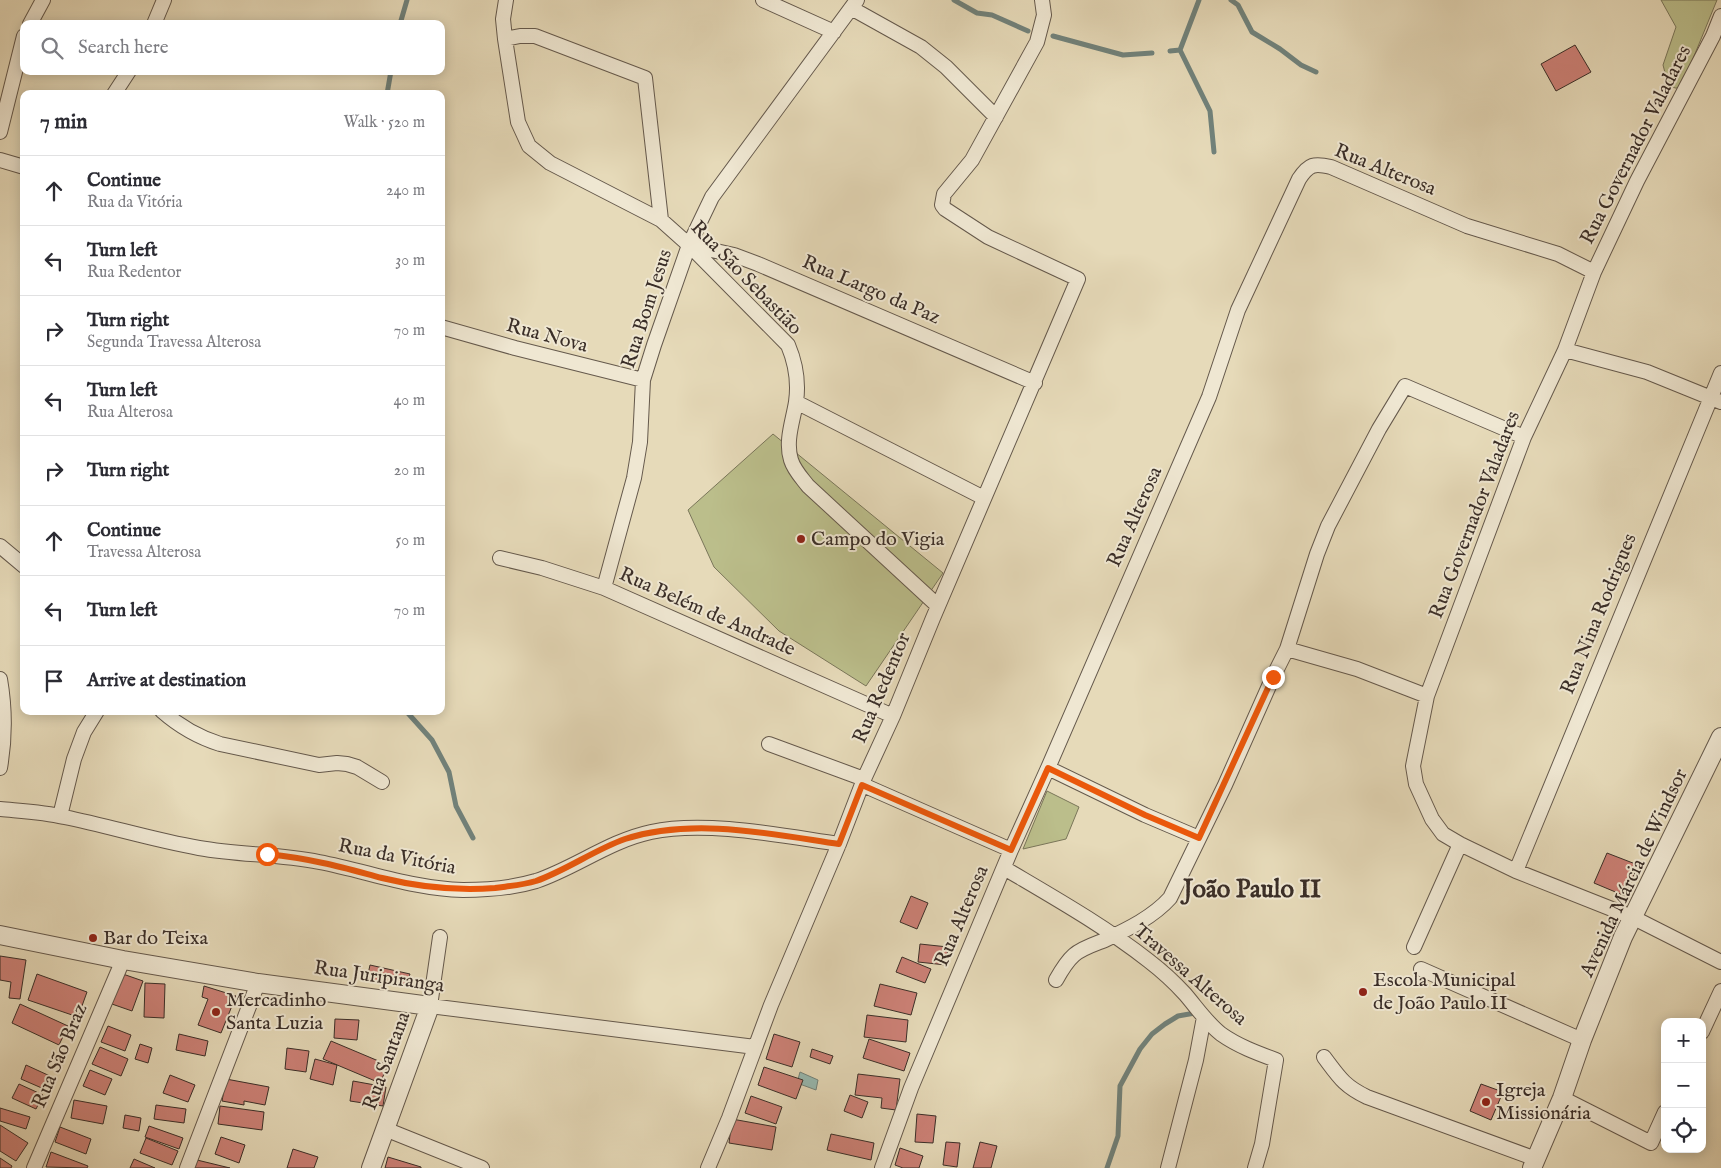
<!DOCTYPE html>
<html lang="en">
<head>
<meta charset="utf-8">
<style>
  :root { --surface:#fff; --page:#f7f7f7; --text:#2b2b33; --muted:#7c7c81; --line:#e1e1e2 }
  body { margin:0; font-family:"IM FELL English",serif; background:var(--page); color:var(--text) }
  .controls { position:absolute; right:15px; bottom:15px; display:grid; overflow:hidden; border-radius:10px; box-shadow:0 2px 12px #0003 }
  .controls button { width:45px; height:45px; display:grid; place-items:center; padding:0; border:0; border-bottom:1px solid var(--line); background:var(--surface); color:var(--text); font:25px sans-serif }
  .stop { position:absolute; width:15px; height:15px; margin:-11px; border:4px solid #ea580c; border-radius:50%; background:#fff }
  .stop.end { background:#ea580c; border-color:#fff; box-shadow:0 1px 5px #0008 }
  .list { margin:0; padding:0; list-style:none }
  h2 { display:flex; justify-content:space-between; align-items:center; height:65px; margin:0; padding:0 20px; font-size:21px }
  h2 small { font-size:16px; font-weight:400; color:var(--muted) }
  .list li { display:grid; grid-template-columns:32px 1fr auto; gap:15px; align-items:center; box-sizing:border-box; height:70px; padding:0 20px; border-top:1px solid var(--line) }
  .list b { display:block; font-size:19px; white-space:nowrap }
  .list p { margin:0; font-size:16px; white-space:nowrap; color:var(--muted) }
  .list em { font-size:16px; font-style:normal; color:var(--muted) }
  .icon { flex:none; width:28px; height:28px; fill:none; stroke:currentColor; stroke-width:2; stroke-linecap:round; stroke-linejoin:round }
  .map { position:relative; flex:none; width:1721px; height:1168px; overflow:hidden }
  .search { position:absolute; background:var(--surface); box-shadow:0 2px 12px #0003; left:20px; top:20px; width:425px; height:55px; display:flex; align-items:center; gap:12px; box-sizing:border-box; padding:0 18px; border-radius:10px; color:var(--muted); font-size:19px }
  .panel { position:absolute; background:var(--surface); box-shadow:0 2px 12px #0003; left:20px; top:90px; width:425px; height:625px; border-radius:10px }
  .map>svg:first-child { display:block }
  .green { fill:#bbbe8b; stroke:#7a765a }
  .water { fill:#96bab2; stroke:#71827b }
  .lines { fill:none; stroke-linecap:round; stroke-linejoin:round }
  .stream { stroke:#71827b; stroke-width:5 }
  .building { fill:#cd8177; stroke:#3a2e28 }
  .minor-casing { stroke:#65594c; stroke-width:16 }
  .tertiary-casing { stroke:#65594c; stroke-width:20 }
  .minor { stroke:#efe7d2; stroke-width:14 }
  .tertiary { stroke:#efe7d2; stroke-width:18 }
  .route { stroke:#ea580c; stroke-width:6 }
  .poi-dot { fill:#8f2418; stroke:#efe7d2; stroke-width:2 }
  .labels { text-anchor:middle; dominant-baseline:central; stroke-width:4; stroke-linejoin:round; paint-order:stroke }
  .street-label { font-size:20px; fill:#3a2e28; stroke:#efe7d2 }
  .poi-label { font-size:20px; fill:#3a2e28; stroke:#efe7d2; text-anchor:start }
  .district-label { font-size:25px; font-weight:bold; fill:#3a2e28; stroke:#efe7d2 }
</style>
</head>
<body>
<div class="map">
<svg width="1721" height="1168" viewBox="0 0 1721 1168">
  <rect width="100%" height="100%" fill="#e6dab9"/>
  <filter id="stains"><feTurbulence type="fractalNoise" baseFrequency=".004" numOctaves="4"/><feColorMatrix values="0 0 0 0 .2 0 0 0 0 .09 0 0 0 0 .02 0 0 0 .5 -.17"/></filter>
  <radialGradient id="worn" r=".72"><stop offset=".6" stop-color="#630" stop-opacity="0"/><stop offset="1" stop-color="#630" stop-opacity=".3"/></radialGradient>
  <!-- green -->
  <path class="green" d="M1661,0h56l-36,88h-6l-7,-4 -5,-19 13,-38z
    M773,434l170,139 -77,113 -87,-55 -65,-64 -26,-57z
    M1047,791l32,16 -13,32 -43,10z"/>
  <!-- water -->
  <path class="water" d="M800,1072l18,8 -2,10 -19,-7z"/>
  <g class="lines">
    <!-- stream -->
    <path class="stream" d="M954,0l23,13 15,2 36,16
      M1199,0l-19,50 30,61 4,41
      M1231,0l7,5 14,27 28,17 21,16 15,7
      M400,24l7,-24
      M1053,36l70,19 29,-2
      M1170,51l10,-1
      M387,94l4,-23
      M406,711l26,29 17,32 7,34 17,32
      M1107,1168l11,-32 2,-50 20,-37 12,-15 13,-10 13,-8 17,-3"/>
  </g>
  <!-- building -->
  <path class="building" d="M1575,45l16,27 -35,19 -15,-27z
    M1607,853l31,12 -13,31 -31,-13z
    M911,896l17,7 -11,26 -17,-7z
    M920,944l28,3 -2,18 -28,-3z
    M0,956l26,4 -6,39 -11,-1 2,-16 -11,-2z
    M902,957l29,12 -6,14 -29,-11z
    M370,965l40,9 -4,12 -39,-7z
    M120,973l23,8 -11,30 -23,-8z
    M37,974l50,18 -9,25 -50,-17z
    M145,983l20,1 -1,34 -20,-1z
    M880,984l37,9 -6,22 -37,-9z
    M204,986l32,10 -15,37 -23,-8 10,-26 -6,-2z
    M20,1004l48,22 -9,19 -47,-22z
    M867,1015l41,5 -2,22 -42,-5z
    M335,1019l24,1 -2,20 -23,-2z
    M108,1026l23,9 -6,16 -24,-9z
    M179,1034l29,7 -3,15 -29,-6z
    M774,1034l26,8 -8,25 -26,-8z
    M869,1039l41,14 -6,18 -41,-13z
    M331,1041l57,24 -8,18 -57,-24z
    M140,1044l12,4 -4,15 -13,-4z
    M100,1047l28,12 -7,17 -29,-12z
    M287,1048l22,3 -3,21 -21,-3z
    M812,1049l21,7 -3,8 -20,-7z
    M315,1059l22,6 -4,20 -23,-6z
    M26,1065l24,11 -6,13 -23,-10z
    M764,1067l39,13 -7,19 -38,-14z
    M90,1070l22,9 -7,16 -22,-9z
    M858,1074l42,5 -4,31 -15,-2 1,-10 -27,-3z
    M170,1075l25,10 -7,17 -25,-9z
    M226,1079l43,8 -4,18 -21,-4v4l-22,-4z
    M353,1081l33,6 -3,19 -33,-5z
    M19,1084l24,11 -7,14 -24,-11z
    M1481,1084l22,8 -12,28 -21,-9z
    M850,1095l18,7 -6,16 -18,-7z
    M751,1096l31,11 -6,17 -31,-11z
    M74,1100l33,6 -4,18 -32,-6z
    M156,1105l30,4 -2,14 -30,-4z
    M220,1106l44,6 -2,18 -44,-6z
    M0,1108l30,9 -4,12 -26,-8z
    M917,1114l19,2 -3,27 -18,-1z
    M125,1115l16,3 -2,13 -16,-3z
    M732,1119l44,8 -4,23 -43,-7z
    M0,1125l28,18 -12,18 -16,-10z
    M149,1126l34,12 -4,11 -34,-12z
    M60,1127l31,12 -5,15 -31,-12z
    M831,1134l43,9 -3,17 -44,-10z
    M221,1137l24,8 -6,18 -24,-9z
    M146,1138l32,13 -6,14 -32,-12z
    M946,1142l14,1 -3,24 -14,-2z
    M980,1142l17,4 -6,22h-18z
    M900,1148l23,8 -4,12h-16l-8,-3z
    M293,1149l25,8 -4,11h-27z
    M51,1152l37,14 -1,2 -41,-1z
    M388,1157l33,10v1h-36z
    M0,1158l12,8 -1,2h-11z
    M134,1159l21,9h-25z
    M197,1160l33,8h-35z"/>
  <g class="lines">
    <!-- minor casing -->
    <g class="minor-casing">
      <path id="minor" d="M506,0l-3,19 2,20 13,83 11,24 21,17 111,57 28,25 99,100c8,19 11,36 8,57 -3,19 -11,39 -5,58 3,10 10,17 17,26l130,120
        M763,0l71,32
        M851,8l70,39 25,20 50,50
        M30,24l13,-24
        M154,24l10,-24
        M505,39l15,-3h15l110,42 16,142
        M114,94l15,-23
        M0,132l24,-96
        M0,160l24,7
        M689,245l45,10 24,9 277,119
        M441,327l74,21 128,32
        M1565,350l82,22 74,30
        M796,402l188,96
        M0,546l24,20
        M500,558l42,10 62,20 289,128
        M604,588l30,-110 6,-36 3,-62 11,-35 35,-100 23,-48 145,-197
        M1287,649l70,20 70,27 -14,70 3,18 16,35 11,15 17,10 56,27 116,46 89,45
        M0,679c5,29 5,60 0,89
        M1427,696l97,-259 41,-87 29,-78 43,-91 76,-145 8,-20
        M162,711c17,15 36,26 58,33l99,21 18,-2 10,1 10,3 25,15
        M769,744l95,35
        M1048,768l97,47 54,23
        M863,785l148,65
        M0,809c21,2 44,3 64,8 45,9 89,23 135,31 40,7 80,6 120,14 48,9 94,27 144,28 23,0 50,-2 73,-9 39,-13 73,-40 115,-49 55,-12 132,4 188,12
        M60,816l14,-57 10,-27 13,-21
        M1004,868c49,29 99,57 145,93 13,10 25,21 36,33 12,14 22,29 36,40 17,12 36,19 55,26l-14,84 -7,24
        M1516,871l205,-498
        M440,937l-10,69 325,41
        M1414,947l46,-103
        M1421,969l161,71
        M1056,980c5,-9 10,-18 18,-25 8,-7 21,-11 31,-15 23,-11 48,-23 65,-42l55,-113 48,-108 14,-28 30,-95 11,-28 51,-97 26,-43 119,51
        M1702,1032l19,-41
        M1324,1057c15,20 20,29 43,40l169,62
        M1562,1098l89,45 14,-31
        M385,1129l97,39
        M34,1168l89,-208
        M187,1168l71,-185
        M708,1168l21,-50 42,-113 68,-161 25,-65 29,-63 40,-98 145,-339 -90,-42 -43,-28 -3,-4 2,-11 28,-34 65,-118 7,-27 -2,-15
        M882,1168l29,-80 100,-238 37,-82 161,-371 29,-87 61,-131c10,-15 15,-16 32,-12l136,59 91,28 36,18
        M1168,1168l28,-108 8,-43"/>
    </g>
    <!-- tertiary casing -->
    <g class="tertiary-casing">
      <path id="tertiary" d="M0,935l123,25 135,23 172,23 -59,162
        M1532,1168l30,-70 20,-58 41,-103 98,-200"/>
    </g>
    <!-- minor -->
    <use href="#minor" class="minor"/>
    <!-- tertiary -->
    <use href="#tertiary" class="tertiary"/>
  </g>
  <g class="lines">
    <!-- route -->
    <path class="route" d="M267,854c19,2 38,5 56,9 20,4 40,10 59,15 37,9 75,13 113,10 14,-2 28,-3 41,-7 31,-11 58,-31 89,-42 68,-22 146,-5 214,5l23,-59 149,65 37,-82 97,47 54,23 74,-161"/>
  </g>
  <!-- markers -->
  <g class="poi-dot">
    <circle cx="801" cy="539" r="5"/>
    <circle cx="93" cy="938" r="5"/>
    <circle cx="1363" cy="992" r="5"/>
    <circle cx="216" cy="1012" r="5"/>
    <circle cx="1486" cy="1102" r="5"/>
  </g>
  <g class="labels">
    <!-- street labels -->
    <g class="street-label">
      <text transform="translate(1636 145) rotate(-63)">Rua Governador Valadares</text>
      <text transform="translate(1385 170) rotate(22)">Rua Alterosa</text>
      <text transform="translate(746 278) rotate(46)">Rua São Sebastião</text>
      <text transform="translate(871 290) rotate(23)">Rua Largo da Paz</text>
      <text transform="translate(647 309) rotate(-72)">Rua Bom Jesus</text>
      <text transform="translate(547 336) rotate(15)">Rua Nova</text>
      <text transform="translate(1475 515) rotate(-69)">Rua Governador Valadares</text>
      <text transform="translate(1135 517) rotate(-66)">Rua Alterosa</text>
      <text transform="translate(707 612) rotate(24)">Rua Belém de Andrade</text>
      <text transform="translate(1599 614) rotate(-68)">Rua Nina Rodrigues</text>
      <text transform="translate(882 688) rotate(-67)">Rua Redentor</text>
      <text transform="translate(397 857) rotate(11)">Rua da Vitória</text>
      <text transform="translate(1634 873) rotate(-65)">Avenida Márcia de Windsor</text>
      <text transform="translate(962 916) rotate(-67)">Rua Alterosa</text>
      <text transform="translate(1190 975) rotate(41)">Travessa Alterosa</text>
      <text transform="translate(379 977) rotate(8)">Rua Juripiranga</text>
      <text transform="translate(60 1056) rotate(-67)">Rua São Braz</text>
      <text transform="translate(387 1061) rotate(-70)">Rua Santana</text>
    </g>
    <!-- poi labels -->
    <g class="poi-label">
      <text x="811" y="539">Campo do Vigia</text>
      <text x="103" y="938">Bar do Teixa</text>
      <text x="1373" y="980">Escola Municipal<tspan x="1373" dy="23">de João Paulo II</tspan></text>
      <text x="226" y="1000">Mercadinho<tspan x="226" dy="23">Santa Luzia</tspan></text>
      <text x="1496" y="1090">Igreja<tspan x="1496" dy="23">Missionária</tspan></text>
    </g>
    <!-- district labels -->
    <g class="district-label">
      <text x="1252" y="890">João Paulo II</text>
    </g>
  </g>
  <rect width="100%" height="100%" filter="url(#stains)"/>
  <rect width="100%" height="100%" fill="url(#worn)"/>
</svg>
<div class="controls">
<button>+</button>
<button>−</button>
<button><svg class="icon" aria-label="locate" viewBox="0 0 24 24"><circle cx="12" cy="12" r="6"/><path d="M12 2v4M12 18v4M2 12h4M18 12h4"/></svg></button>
</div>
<div class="stop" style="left:267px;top:854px"></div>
<div class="stop end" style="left:1273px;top:677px"></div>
<div class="search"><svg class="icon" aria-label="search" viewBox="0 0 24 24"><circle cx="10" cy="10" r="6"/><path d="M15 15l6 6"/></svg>Search here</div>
<section class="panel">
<h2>7 min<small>Walk · 520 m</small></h2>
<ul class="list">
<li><svg class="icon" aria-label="ahead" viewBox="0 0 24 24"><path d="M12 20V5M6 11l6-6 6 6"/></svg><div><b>Continue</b><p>Rua da Vitória</p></div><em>240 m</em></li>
<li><svg class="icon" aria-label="left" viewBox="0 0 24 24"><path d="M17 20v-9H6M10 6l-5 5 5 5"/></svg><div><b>Turn left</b><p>Rua Redentor</p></div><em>30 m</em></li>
<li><svg class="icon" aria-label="right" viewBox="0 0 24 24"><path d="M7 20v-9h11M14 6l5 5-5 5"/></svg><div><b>Turn right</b><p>Segunda Travessa Alterosa</p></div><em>70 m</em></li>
<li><svg class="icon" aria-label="left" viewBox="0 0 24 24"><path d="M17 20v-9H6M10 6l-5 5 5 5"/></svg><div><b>Turn left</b><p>Rua Alterosa</p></div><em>40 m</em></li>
<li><svg class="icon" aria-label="right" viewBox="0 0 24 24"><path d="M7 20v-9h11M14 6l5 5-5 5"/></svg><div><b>Turn right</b></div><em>20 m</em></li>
<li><svg class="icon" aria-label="ahead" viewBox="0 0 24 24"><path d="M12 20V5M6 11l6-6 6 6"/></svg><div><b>Continue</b><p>Travessa Alterosa</p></div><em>50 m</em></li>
<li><svg class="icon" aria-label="left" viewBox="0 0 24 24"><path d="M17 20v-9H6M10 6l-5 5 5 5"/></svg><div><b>Turn left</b></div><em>70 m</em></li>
<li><svg class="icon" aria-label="arrive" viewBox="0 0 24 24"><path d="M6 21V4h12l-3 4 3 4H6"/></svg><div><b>Arrive at destination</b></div></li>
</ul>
</section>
</div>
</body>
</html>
